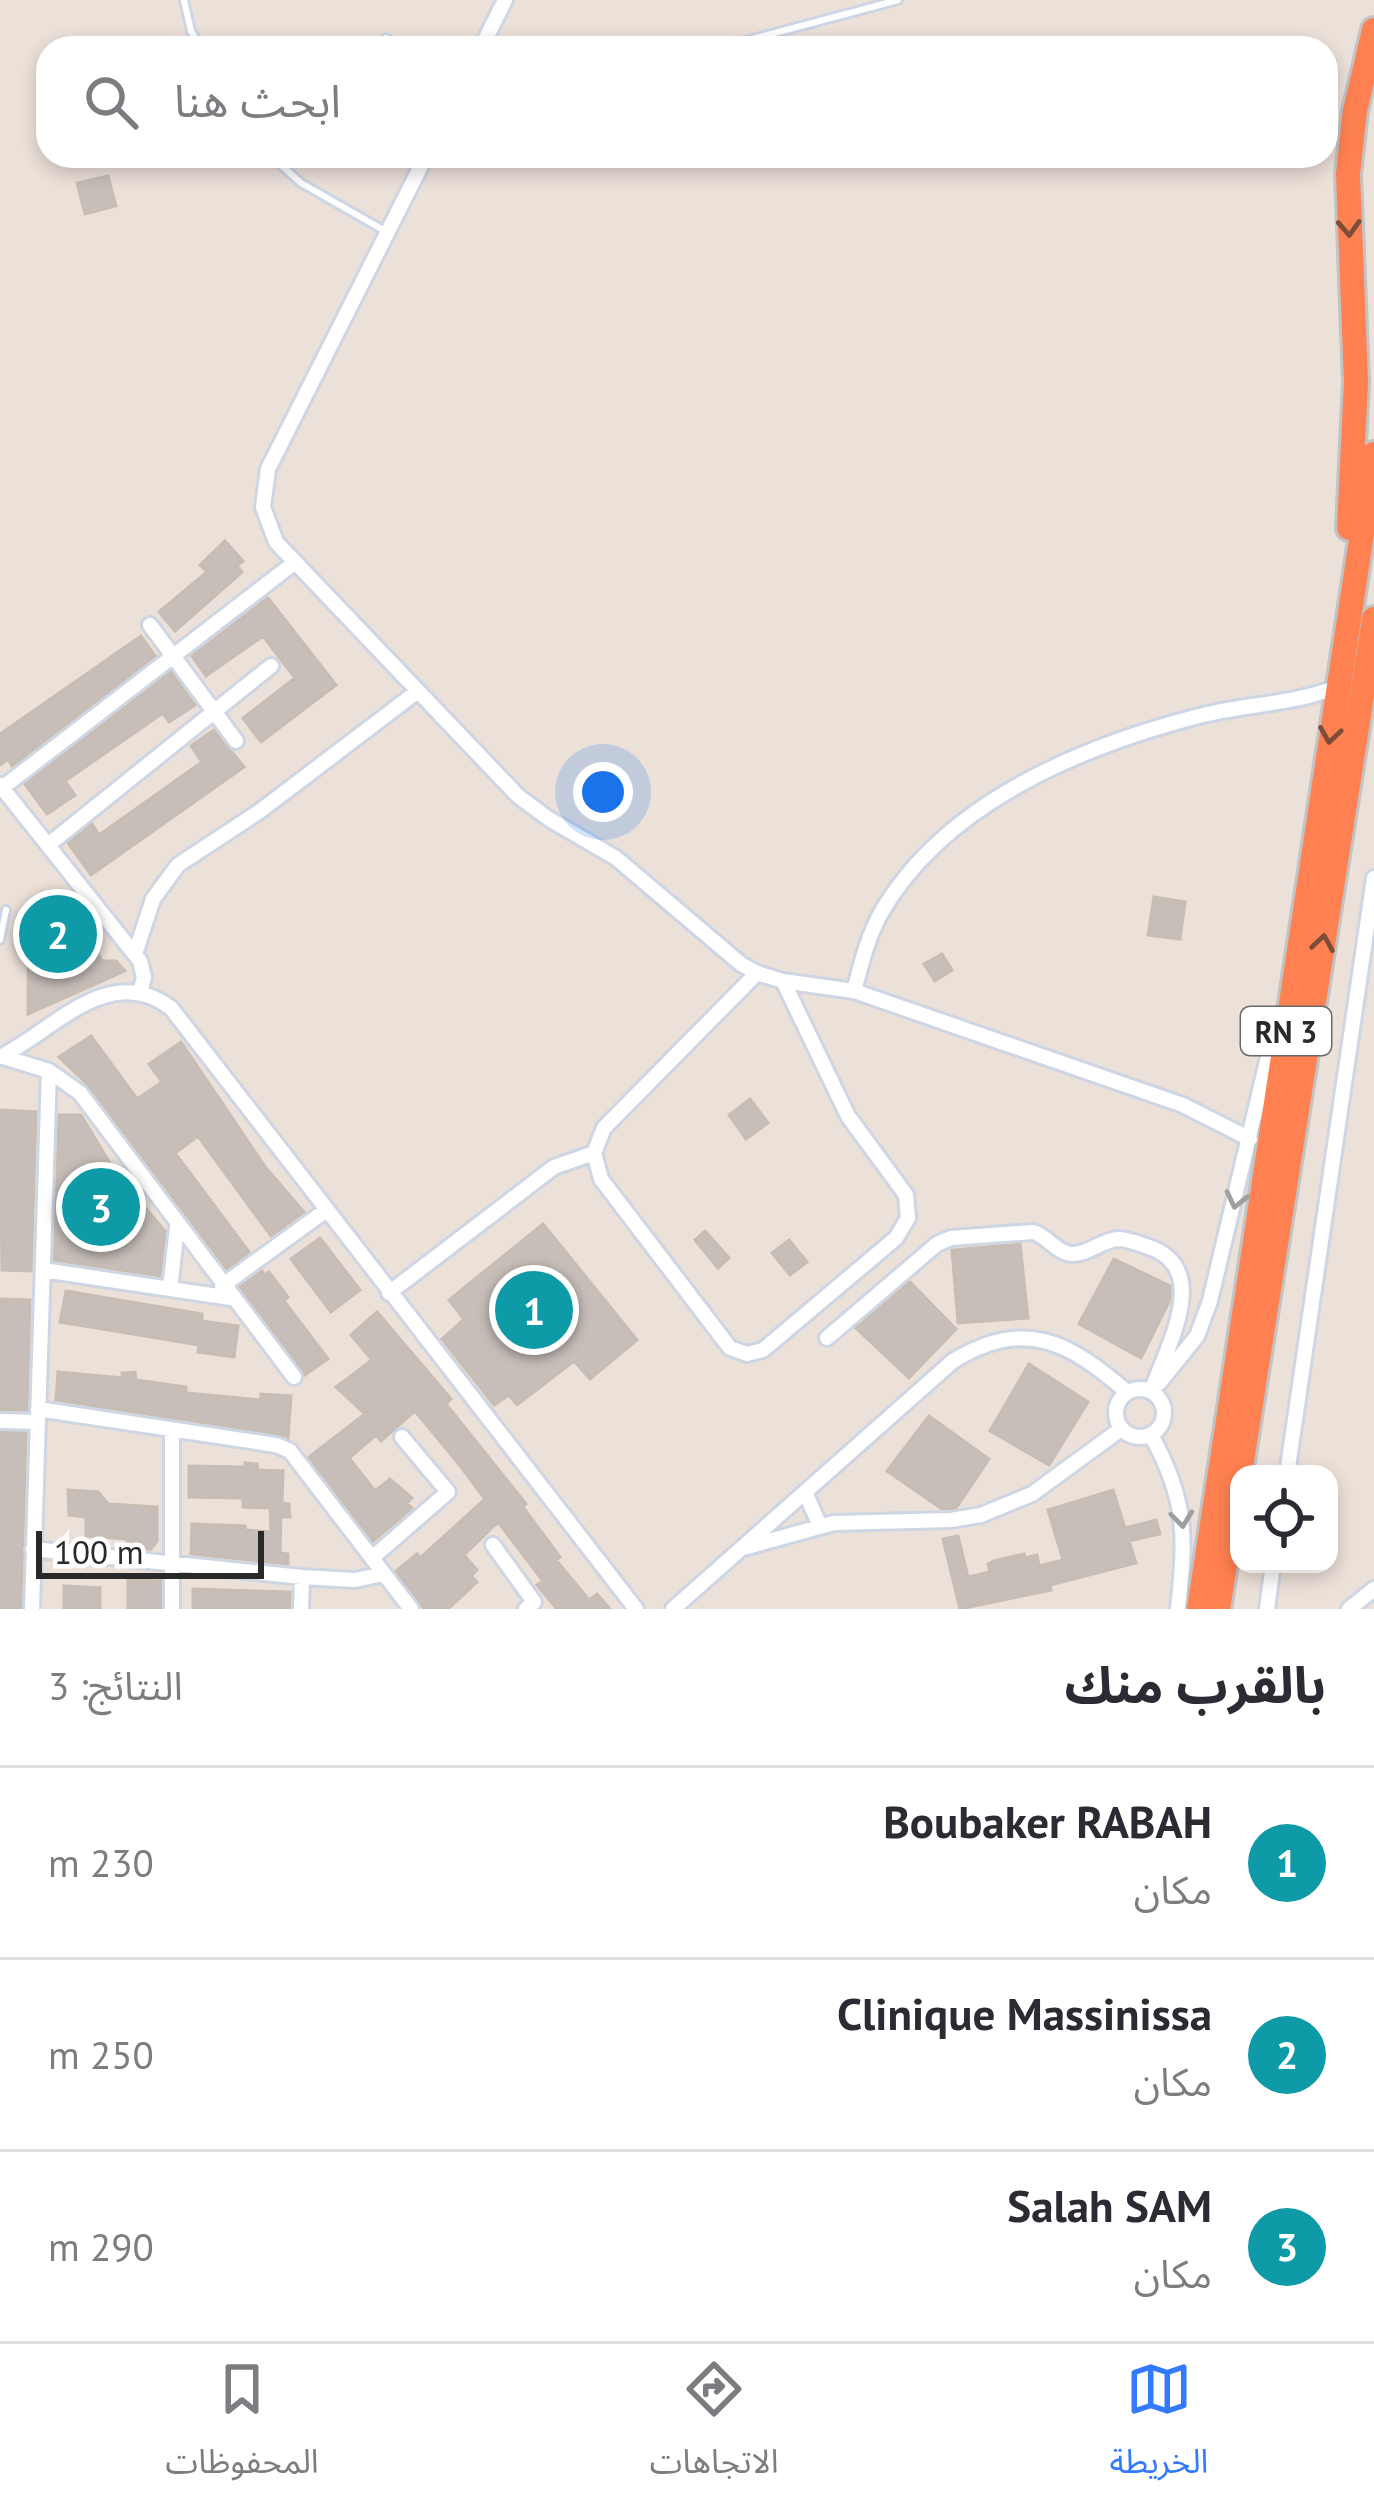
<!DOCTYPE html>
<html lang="ar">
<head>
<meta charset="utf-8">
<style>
  :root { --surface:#fff; --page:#f7f7f7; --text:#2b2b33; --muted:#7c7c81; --line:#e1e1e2; --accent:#337aff }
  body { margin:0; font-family:"PT Sans","Noto Sans Arabic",sans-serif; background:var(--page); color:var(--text); direction:rtl }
  .controls { position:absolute; right:36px; bottom:36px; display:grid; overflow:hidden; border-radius:24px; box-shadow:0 6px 18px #0003 }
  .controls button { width:108px; height:108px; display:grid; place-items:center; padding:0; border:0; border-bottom:3px solid var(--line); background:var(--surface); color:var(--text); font:60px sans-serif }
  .scale { position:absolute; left:36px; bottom:30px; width:228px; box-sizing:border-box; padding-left:12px; border:6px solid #292929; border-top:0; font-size:33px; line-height:42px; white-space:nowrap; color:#292929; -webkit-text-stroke:9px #fff; paint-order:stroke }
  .you { position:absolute; left:603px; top:792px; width:42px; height:42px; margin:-30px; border:9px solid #fff; border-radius:50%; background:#1a73e8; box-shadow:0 0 0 18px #1a73e833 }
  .badge { display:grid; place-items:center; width:78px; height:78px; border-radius:50%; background:var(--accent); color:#fff; font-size:39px; font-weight:700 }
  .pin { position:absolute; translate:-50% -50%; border:6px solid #fff; box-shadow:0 3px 12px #0006 }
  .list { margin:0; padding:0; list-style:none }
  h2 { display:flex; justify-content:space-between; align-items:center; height:156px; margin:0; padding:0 48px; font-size:51px }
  h2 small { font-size:39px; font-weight:400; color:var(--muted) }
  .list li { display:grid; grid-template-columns:78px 1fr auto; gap:36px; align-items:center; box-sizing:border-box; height:192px; padding:0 48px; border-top:3px solid var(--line) }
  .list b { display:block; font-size:45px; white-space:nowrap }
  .list p { margin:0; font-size:39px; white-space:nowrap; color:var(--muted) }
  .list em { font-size:39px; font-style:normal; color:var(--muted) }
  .icon { flex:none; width:66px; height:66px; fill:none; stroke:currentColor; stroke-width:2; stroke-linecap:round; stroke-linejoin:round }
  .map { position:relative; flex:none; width:1374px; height:1609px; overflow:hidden; direction:ltr }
  .search { position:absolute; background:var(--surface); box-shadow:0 6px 18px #0003; left:36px; right:36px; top:36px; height:132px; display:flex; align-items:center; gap:30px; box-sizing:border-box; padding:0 42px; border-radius:36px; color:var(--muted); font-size:45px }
  .sheet { height:732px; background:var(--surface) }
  nav { display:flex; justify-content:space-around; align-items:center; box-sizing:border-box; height:168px; border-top:3px solid var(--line); background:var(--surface); font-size:33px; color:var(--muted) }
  nav a { display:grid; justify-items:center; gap:6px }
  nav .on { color:var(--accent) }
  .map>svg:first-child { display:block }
  .building { fill:#c7beb9; stroke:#c7bdb3; stroke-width:3 }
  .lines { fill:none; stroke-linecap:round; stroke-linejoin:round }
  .lane-casing { stroke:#ced6e3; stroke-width:12 }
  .street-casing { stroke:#ced6e3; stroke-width:20 }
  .highway-casing { stroke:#c3c3c3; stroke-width:30 }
  .lane { stroke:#fff; stroke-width:6 }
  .street { stroke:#fff; stroke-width:14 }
  .highway { stroke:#ff8151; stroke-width:24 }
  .oneway { stroke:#7f4c39 }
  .oneway2 { stroke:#9f9f9f }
  .labels { text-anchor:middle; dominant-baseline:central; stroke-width:10; stroke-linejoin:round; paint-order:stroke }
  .shield { fill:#fff; stroke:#696969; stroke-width:3 }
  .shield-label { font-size:30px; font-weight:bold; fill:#292929 }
</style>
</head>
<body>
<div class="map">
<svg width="1374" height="1609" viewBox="0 0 1374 1609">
  <rect width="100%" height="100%" fill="#ece1d9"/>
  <!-- building -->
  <path class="building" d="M108,176l8,30 -31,8 -8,-31z
    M225,541l18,20 -6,5 5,6 -67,59 -16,-19 48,-40 -7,-7z
    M268,598l68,87 -75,57 -18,-24 52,-40 -32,-42 -57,40 -14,-20z
    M141,636l14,20 -143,110 -4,-7 -8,6v-31z
    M171,672l24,33 -26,17 -6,-9 -98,68 10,14 -28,19 -22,-30z
    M214,730l30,37 -153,108 -23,-32 24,-19 7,11 103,-73 -11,-16z
    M62,892l40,69h14l9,10 -97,43 1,-107z
    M1154,897l31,5 -5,37 -32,-4z
    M942,954l10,16 -17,11 -11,-17z
    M91,1036l46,63 25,-17 -13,-18 32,-22 85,126 38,44 -33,24 -73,-100 -23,17 74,99 -22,17 -138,-183 -30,-29z
    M750,1099l18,24 -22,16 -17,-24z
    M0,1110l36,2 -5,159 -29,-1z
    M59,1115h22l36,60 48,56 -5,45 -106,-16z
    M543,1224l94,116 -47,39 -16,-18 -57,44 -8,-10 -15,10 -52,-66 22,-20 -15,-19z
    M705,1231l24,27 -11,10 -23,-28z
    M320,1238l40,52 -29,22 -40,-53z
    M789,1240l18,22 -17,13 -18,-22z
    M1020,1244l8,74 -70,5 -6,-73z
    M1114,1259l56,27v14l-29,58 -62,-34z
    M262,1271l2,4 5,-3 19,25 -4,4 44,58 -23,16 -65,-88z
    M910,1282l46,47 -47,49 -53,-50z
    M66,1291l136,23v7l36,5 -4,31 -36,-5 1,-7 -139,-23z
    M0,1299l30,1 -3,110h-27z
    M377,1312l74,87 -5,5 80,100 -3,3 37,50 -4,3 33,40 8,-6 13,15h-53l-20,-24 6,-4 -45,-59 -34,33 13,15 -6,6 6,6 -29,27h-23l-4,-4 -25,-34 21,-17 3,4 65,-59 -27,-36 -43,-52 -34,30 -5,-6 -27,23 26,33 15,-12 22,19 -5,5 5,5 -39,33 -64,-84 56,-43 -29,-27 36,-27 -21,-25z
    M1029,1364l59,38 -39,63 -59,-34z
    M58,1372l65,6 -1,-5 13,-1 1,8 50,7v6l75,7v-6l30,2 -3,42 -4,-5v3l-228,-36z
    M929,1416l60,43 -33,49 -14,1 -55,-38z
    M0,1432l26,1 -5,176h-21z
    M245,1463l12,1 1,6 25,1 -1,32 7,1 1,13h-9l-1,36 8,1v10l-97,-10 1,-30 53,2v4l26,2 -1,-24 -27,-1v-9l-54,-1v-31l56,1z
    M68,1490l30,2 10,12 49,3v34l-6,8h-8l-16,-2v-8l-41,-3v-19l-17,-2z
    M1113,1490l12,38 31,-8 4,14 -31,7 7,22 -86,22 1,5 -91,19 -17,-70 15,-3 10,41 22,-5 -2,-8 6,-3 30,-7 1,4 12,-3 2,11 24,-6 -15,-50z
    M128,1580l33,1v28h-33z
    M64,1586l36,2v21h-36z
    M193,1589l97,3v17h-97z"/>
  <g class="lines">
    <!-- lane casing -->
    <g class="lane-casing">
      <path id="lane" d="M184,0l7,31 10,17
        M386,38l16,10
        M719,48l179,-48
        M271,156l30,27 84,48
        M0,940l6,-30"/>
    </g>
    <!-- street casing -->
    <g class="street-casing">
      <path id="street" d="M481,48l24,-48
        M426,156l-158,313 -5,38 13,35 242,254 31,23 67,39 125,106 16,9 26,8 71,10 329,114 67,34
        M150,625l86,116
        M0,785l140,176 4,16 -4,16
        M2,788l292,-225
        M48,845l223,-179
        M135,954l18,-55 25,-34 82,-54 158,-120
        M757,973l-153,155 -10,25 7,26 129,169 17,6 16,-4 133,-112 12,-20 -2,-23 -58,-79 -65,-135
        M854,991c7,-26 13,-53 27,-78 64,-111 203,-168 322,-198 45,-11 91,-11 134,-28
        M0,1056l49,15 31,22 214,284
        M0,1057c53,-26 109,-96 171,-49l465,601
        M43,1270l188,28
        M222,1286l103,-75
        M170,1289l7,-62
        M389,1293l165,-126 40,-14
        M827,1338l110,-94 14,-6 82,-6c15,4 24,22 40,22 16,0 29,-14 45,-15 9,0 19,4 28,7 68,21 21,100 5,146
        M1159,1383l38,-47 13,-35 68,-286
        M1116 1413a24 24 0 1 1 48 0a24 24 0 1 1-48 0Z
        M38,1409l238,36 14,6 121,158
        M0,1421l38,1
        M1151,1435c36,65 35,101 27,174
        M1287,1474l87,-596
        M805,1492l15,34
        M493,1545l41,57 -8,7
        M747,1547l87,-24 117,-3 30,-5 51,-21 89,-65
        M33,1549l269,28 53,3 28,-6
        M372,1558l76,-66 -46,-55
        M32,1609l17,-538
        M172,1609v-179
        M301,1609l1,-32
        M673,1609l280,-248c72,-44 116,-19 174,31
        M1267,1609l6,-45
        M1349,1609l25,-20"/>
    </g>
    <!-- highway casing -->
    <g class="highway-casing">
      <path id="highway" d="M1349,528l7,-146 -8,-208 7,-63 19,-81
        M1240,1474l134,-855
        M1199,1609c60,-385 115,-771 175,-1155
        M1218,1609l21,-131"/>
    </g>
    <!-- lane -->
    <use href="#lane" class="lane"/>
    <!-- street -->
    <use href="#street" class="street"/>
    <!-- highway -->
    <use href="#highway" class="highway"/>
  </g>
  <!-- one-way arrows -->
  <defs><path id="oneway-chevron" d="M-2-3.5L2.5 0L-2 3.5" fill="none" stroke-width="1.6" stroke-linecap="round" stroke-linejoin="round" transform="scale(3)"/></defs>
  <g class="oneway">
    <use href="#oneway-chevron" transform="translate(1349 228) rotate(87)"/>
    <use href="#oneway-chevron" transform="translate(1330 735) rotate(99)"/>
    <use href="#oneway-chevron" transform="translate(1323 943) rotate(-81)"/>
  </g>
  <g class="oneway2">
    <use href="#oneway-chevron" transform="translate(1236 1200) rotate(103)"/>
    <use href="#oneway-chevron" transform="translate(1182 1519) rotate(83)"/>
  </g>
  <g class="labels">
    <!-- shield labels -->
    <rect class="shield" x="1241" y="1007" width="90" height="48" rx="9"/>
    <g class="shield-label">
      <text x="1286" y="1031">RN 3</text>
    </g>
  </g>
</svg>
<div class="controls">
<button><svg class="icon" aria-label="locate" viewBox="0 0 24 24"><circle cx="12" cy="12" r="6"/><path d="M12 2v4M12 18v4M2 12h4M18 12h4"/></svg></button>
</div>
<div class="scale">100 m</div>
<div class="you"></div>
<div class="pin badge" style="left:534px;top:1310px;background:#0f9aa8">1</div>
<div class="pin badge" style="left:58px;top:934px;background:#0f9aa8">2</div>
<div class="pin badge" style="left:101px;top:1207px;background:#0f9aa8">3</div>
<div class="search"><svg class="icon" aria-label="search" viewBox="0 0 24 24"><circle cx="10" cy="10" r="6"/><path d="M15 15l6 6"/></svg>ابحث هنا</div>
</div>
<section class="sheet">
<h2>بالقرب منك<small>النتائج: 3</small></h2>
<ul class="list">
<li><span class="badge" style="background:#0f9aa8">1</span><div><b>Boubaker RABAH</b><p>مكان</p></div><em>230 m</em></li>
<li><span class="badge" style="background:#0f9aa8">2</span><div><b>Clinique Massinissa</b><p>مكان</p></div><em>250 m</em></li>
<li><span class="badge" style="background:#0f9aa8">3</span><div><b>Salah SAM</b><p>مكان</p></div><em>290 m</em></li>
</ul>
</section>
<nav>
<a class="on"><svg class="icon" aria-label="map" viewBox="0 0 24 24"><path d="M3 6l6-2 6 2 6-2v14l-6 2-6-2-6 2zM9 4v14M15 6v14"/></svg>الخريطة</a>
<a><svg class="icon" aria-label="directions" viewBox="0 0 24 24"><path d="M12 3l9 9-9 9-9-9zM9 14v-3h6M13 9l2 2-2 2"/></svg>الاتجاهات</a>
<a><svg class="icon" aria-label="saved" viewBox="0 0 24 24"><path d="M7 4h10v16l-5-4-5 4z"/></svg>المحفوظات</a>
</nav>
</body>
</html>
